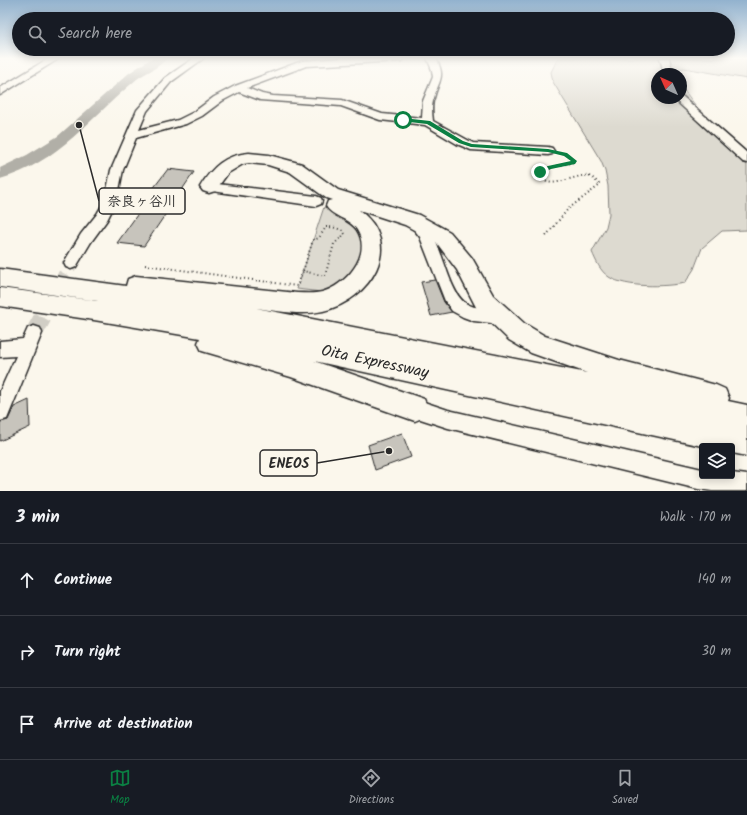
<!DOCTYPE html>
<html lang="en">
<head>
<meta charset="utf-8">
<style>
  :root { --surface:#171b24; --page:#242831; --text:#f1f3f6; --muted:#9ea1a6; --line:#363941; --accent:#0b8043 }
  body { margin:0; font-family:Kalam,"Klee One",sans-serif; background:var(--page); color:var(--text) }
  .controls { position:absolute; right:12px; bottom:12px; display:grid; overflow:hidden; border-radius:4px; box-shadow:0 2px 10px #0003 }
  .controls button { width:36px; height:36px; display:grid; place-items:center; padding:0; border:0; border-bottom:1px solid var(--line); background:var(--surface); color:var(--text); font:20px sans-serif }
  .compass { position:absolute; left:651px; top:68px; width:36px; height:36px; border-radius:50%; background:var(--surface); box-shadow:0 2px 10px #0003; rotate:315deg }
  .stop { position:absolute; width:12px; height:12px; margin:-9px; border:3px solid #0b8043; border-radius:50%; background:#fff }
  .stop.end { background:#0b8043; border-color:#fff; box-shadow:0 1px 4px #0008 }
  .list { margin:0; padding:0; list-style:none }
  h2 { display:flex; justify-content:space-between; align-items:center; height:52px; margin:0; padding:0 16px; font-size:17px }
  h2 small { font-size:13px; font-weight:400; color:var(--muted) }
  .list li { display:grid; grid-template-columns:26px 1fr auto; gap:12px; align-items:center; box-sizing:border-box; height:72px; padding:0 16px; border-top:1px solid var(--line) }
  .list b { display:block; font-size:15px; white-space:nowrap }
  .list em { font-size:13px; font-style:normal; color:var(--muted) }
  .icon { flex:none; width:22px; height:22px; fill:none; stroke:currentColor; stroke-width:2; stroke-linecap:round; stroke-linejoin:round }
  .map { position:relative; flex:none; width:747px; height:491px; overflow:hidden }
  .search { position:absolute; background:var(--surface); box-shadow:0 2px 10px #0003; left:12px; right:12px; top:12px; height:44px; display:flex; align-items:center; gap:10px; box-sizing:border-box; padding:0 14px; border-radius:22px; color:var(--muted); font-size:15px }
  .sheet { height:268px; background:var(--surface) }
  nav { display:flex; justify-content:space-around; align-items:center; box-sizing:border-box; height:56px; border-top:1px solid var(--line); background:var(--surface); font-size:11px; color:var(--muted) }
  nav a { display:grid; justify-items:center; gap:2px }
  nav .on { color:var(--accent) }
  .map>svg:first-child { display:block }
  .green { fill:#dddad0; stroke:#84827e }
  .lines { fill:none; stroke-linecap:round; stroke-linejoin:round }
  .river { fill:#b1afa7; fill-rule:evenodd }
  .building { fill:#c7c4bc; stroke:#2b2b2b }
  .minor-tunnel-far1 { stroke:#d1cec5; stroke-width:14; stroke-dasharray:14 7; stroke-linecap:butt }
  .minor-tunnel { stroke:#d1cec5; stroke-width:18; stroke-dasharray:18 9; stroke-linecap:butt }
  .minor-casing { stroke:#2b2b2b; stroke-width:3 }
  .highway-casing { stroke:#2b2b2b; stroke-width:3 }
  .path-far1 { stroke:#2b2b2b; stroke-width:1.5; stroke-dasharray:0.5 2; stroke-linecap:butt }
  .path { stroke:#2b2b2b; stroke-width:2; stroke-dasharray:1 3; stroke-linecap:butt }
  .minor { fill:#fbf7ec; fill-rule:evenodd }
  .highway { fill:#fbf7ec; fill-rule:evenodd }
  .route { fill:#0b8043 }
  .labels { text-anchor:middle; dominant-baseline:central; stroke-width:4; stroke-linejoin:round; paint-order:stroke }
  .near-street-label { font-size:16px; fill:#2b2b2b; stroke:#fbf7ec }
  .leader { fill:none; stroke:#2b2b2b; stroke-width:1.5 }
  .callout-dot { fill:#2b2b2b; stroke:#fbf7ec; stroke-width:1.5 }
  .callout { fill:#fbf7ec; stroke:#2b2b2b; stroke-width:1.5 }
  .callout-label { font-size:14px; text-anchor:middle; font-weight:bold; fill:#2b2b2b }
</style>
</head>
<body>
<div class="map">
<svg width="747" height="491" viewBox="0 0 747 491">
  <rect width="100%" height="100%" fill="#fbf7ec"/>
  <filter id="ink" filterUnits="userSpaceOnUse"><feTurbulence type="fractalNoise" baseFrequency=".025" numOctaves="2"/><feDisplacementMap in="SourceGraphic" scale="8" xChannelSelector="R" yChannelSelector="G"/><feConvolveMatrix kernelMatrix="1 2 1 2 8 2 1 2 1" color-interpolation-filters="sRGB"/></filter>
  <g filter="url(#ink)">
    <!-- green -->
    <path class="green" d="M558,58h189v21l-63,-11 -8,2 -4,4h-15v24h24v-12l35,47 31,20v77l-25,1 -20,17 -8,21 -9,14c-20,4 -59,5 -76,-6 -9,-6 -13,-16 -17,-25l14,-25 3,-13 -1,-28 -3,-15 -4,-10 -48,-79 -2,-10z
      M324,207c17,2 26,16 38,27l1,23 -22,28 -20,7 -24,-3z"/>
    <g class="lines">
      <!-- river -->
      <path class="river" d="M152,58h15c-8,10 -21,14 -30,21 -44,36 -80,85 -137,100v-11l27,-13 31,-19 71,-63z"/>
    </g>
    <!-- building -->
    <path class="building" d="M168,169l26,3 -50,74 -27,-3 25,-35 -14,-1 13,-18 11,1z
      M435,280l9,22 8,10 -21,4 -10,-34z
      M29,400l1,27 -30,14v-19l8,-2 6,-13z
      M402,433l9,24 -36,13 -7,-25z"/>
    <g class="lines">
      <!-- minor-tunnel-far1 -->
      <path class="minor-tunnel-far1" d="M49,305l22,-42"/>
      <!-- minor-tunnel -->
      <path class="minor-tunnel" d="M34,333l16,-29"/>
      <!-- minor casing -->
      <g class="minor-casing">
        <path id="minor" d="M49,58h11l-60,37v-7z
          M194,58h10l-33,24 -24,29 -8,19 39,-10 16,-8 20,-15 21,-11 67,-25 40,-3h63l-4,3 -95,5 -59,22 15,6 11,2 69,4 40,14 40,4 1,-17 10,-24 -1,-7 -5,-12h9c10,20 3,21 -2,40 -3,7 -2,15 -1,23l40,22 75,4 4,1 2,3 -2,3 -4,1 -77,-5 -14,-6 -32,-19 -45,-5 -39,-14 -81,-6 -21,-8 -17,9 -20,15 -16,8 -50,14 -13,32 -6,30 -10,20 -16,22 -15,25 -5,2 -5,-2 -2,-4 2,-4 15,-25 16,-20 8,-14 6,-30 26,-60 28,-32z
          M660,58h9l4,16h-10v-5z
          M682,96l65,57v10l-4,-1 -70,-64h8z
          M209,183l107,13 5,2 1,3 -1,3 -5,2 -111,-16 -2,-3 2,-3z
          M416,218c25,8 29,69 48,84 12,9 28,5 42,10l2,5 -2,5 -6,2 -26,-3 -11,-4 -11,-6 -7,-10 -25,-64 -11,-14 2,-4z
          M34,326l6,2 2,5 -35,86 -7,2v-30l16,-35 -16,1v-16l23,-2 5,-11z
          M415,399l33,11 254,59v7h30v-3l15,2v16h-35l-14,-2 -250,-61 -40,-13 -2,-7 2,-7z"/>
      </g>
      <!-- highway casing -->
      <g class="highway-casing">
        <path id="highway" d="M249,153l20,2 33,9 36,26 81,25 31,17 22,26 21,37 32,29 20,12 74,24 97,25 9,4 4,9 -1,3 19,4v51l-15,-3v-7h-30l-388,-85 110,38 4,9 -4,9 -9,4 -124,-44 -89,-26 -4,-8 2,-5 -106,-18 -94,-14v-18l98,13 -98,-14v-18l126,17 2,-7 8,-3 161,17c8,0 17,1 25,-1 23,-6 51,-37 35,-62 -8,-12 -25,-13 -31,-24l2,-5 4,-1 -6,-2 -36,-26 -22,-7 -19,-2 -6,1 -15,9 -13,18 -6,2 -6,-2 -3,-4c12,-20 25,-32 49,-34zM359,210l46,15 31,17 21,28 20,39 32,31 22,13 56,20 -331,-65c21,3 45,8 67,3 47,-11 83,-66 36,-101z"/>
      </g>
      <!-- path-far1 -->
      <path class="path-far1" d="M557,153l9,1 8,7 -1,2 -7,1"/>
      <!-- path -->
      <path class="path" d="M326,227c7,0 15,1 19,7l-11,10 -9,32 -22,-5 10,-31 6,-2z
        M546,236l22,-27 32,-24c-4,-4 -7,-8 -12,-9 -13,-3 -45,19 -48,-4l2,-3 29,-6
        M145,265l152,21 6,-15"/>
      <!-- minor -->
      <use href="#minor" class="minor"/>
      <!-- highway -->
      <use href="#highway" class="highway"/>
    </g>
  </g>
  <!-- sky -->
  <linearGradient id="sky" x2="0" y2="1"><stop stop-color="#92b2ce"/><stop offset="0.46" stop-color="#fdfbf6"/><stop offset="1" stop-color="#fdfbf6" stop-opacity="0"/></linearGradient>
  <rect width="747" height="127" fill="url(#sky)"/>
  <!-- route -->
  <path class="route" d="M403,118l27,3 33,20 9,3 76,5 19,4 10,8 -2,3 -24,5 -11,5 -3,-2 1,-2 10,-4 23,-5 -7,-5 -16,-4 -77,-5 -12,-4 -32,-19 -26,-3z"/>
  <g class="labels">
    <!-- near-street labels -->
    <g class="near-street-label">
      <text transform="translate(375 362) rotate(12)">Oita Expressway</text>
    </g>
  </g>
  <!-- callouts -->
  <path class="leader" d="M79 125L99 201M389 451L317 463"/>
  <g class="callout-dot">
    <circle cx="79" cy="125" r="4"/>
    <circle cx="389" cy="451" r="4"/>
  </g>
  <g class="callout">
    <rect x="99" y="188" width="86" height="26" rx="4"/>
    <rect x="260" y="450" width="57" height="26" rx="4"/>
  </g>
  <g class="callout-label">
    <text x="142" y="206">奈良ヶ谷川</text>
    <text x="289" y="468">ENEOS</text>
  </g>
</svg>
<div class="controls">
<button><svg class="icon" aria-label="layers" viewBox="0 0 24 24"><path d="M12 4l9 5-9 5-9-5zM3 14l9 5 9-5"/></svg></button>
</div>
<svg class="compass" viewBox="-18 -18 36 36"><path d="M0-13l5 13h-10z" fill="#e53935"/><path d="M0 13l5-13h-10z" fill="#9ea1a6"/></svg>
<div class="stop" style="left:403px;top:120px"></div>
<div class="stop end" style="left:540px;top:172px"></div>
<div class="search"><svg class="icon" aria-label="search" viewBox="0 0 24 24"><circle cx="10" cy="10" r="6"/><path d="M15 15l6 6"/></svg>Search here</div>
</div>
<section class="sheet">
<h2>3 min<small>Walk · 170 m</small></h2>
<ul class="list">
<li><svg class="icon" aria-label="ahead" viewBox="0 0 24 24"><path d="M12 20V5M6 11l6-6 6 6"/></svg><div><b>Continue</b></div><em>140 m</em></li>
<li><svg class="icon" aria-label="right" viewBox="0 0 24 24"><path d="M7 20v-9h11M14 6l5 5-5 5"/></svg><div><b>Turn right</b></div><em>30 m</em></li>
<li><svg class="icon" aria-label="arrive" viewBox="0 0 24 24"><path d="M6 21V4h12l-3 4 3 4H6"/></svg><div><b>Arrive at destination</b></div></li>
</ul>
</section>
<nav>
<a class="on"><svg class="icon" aria-label="map" viewBox="0 0 24 24"><path d="M3 6l6-2 6 2 6-2v14l-6 2-6-2-6 2zM9 4v14M15 6v14"/></svg>Map</a>
<a><svg class="icon" aria-label="directions" viewBox="0 0 24 24"><path d="M12 3l9 9-9 9-9-9zM9 14v-3h6M13 9l2 2-2 2"/></svg>Directions</a>
<a><svg class="icon" aria-label="saved" viewBox="0 0 24 24"><path d="M7 4h10v16l-5-4-5 4z"/></svg>Saved</a>
</nav>
</body>
</html>
